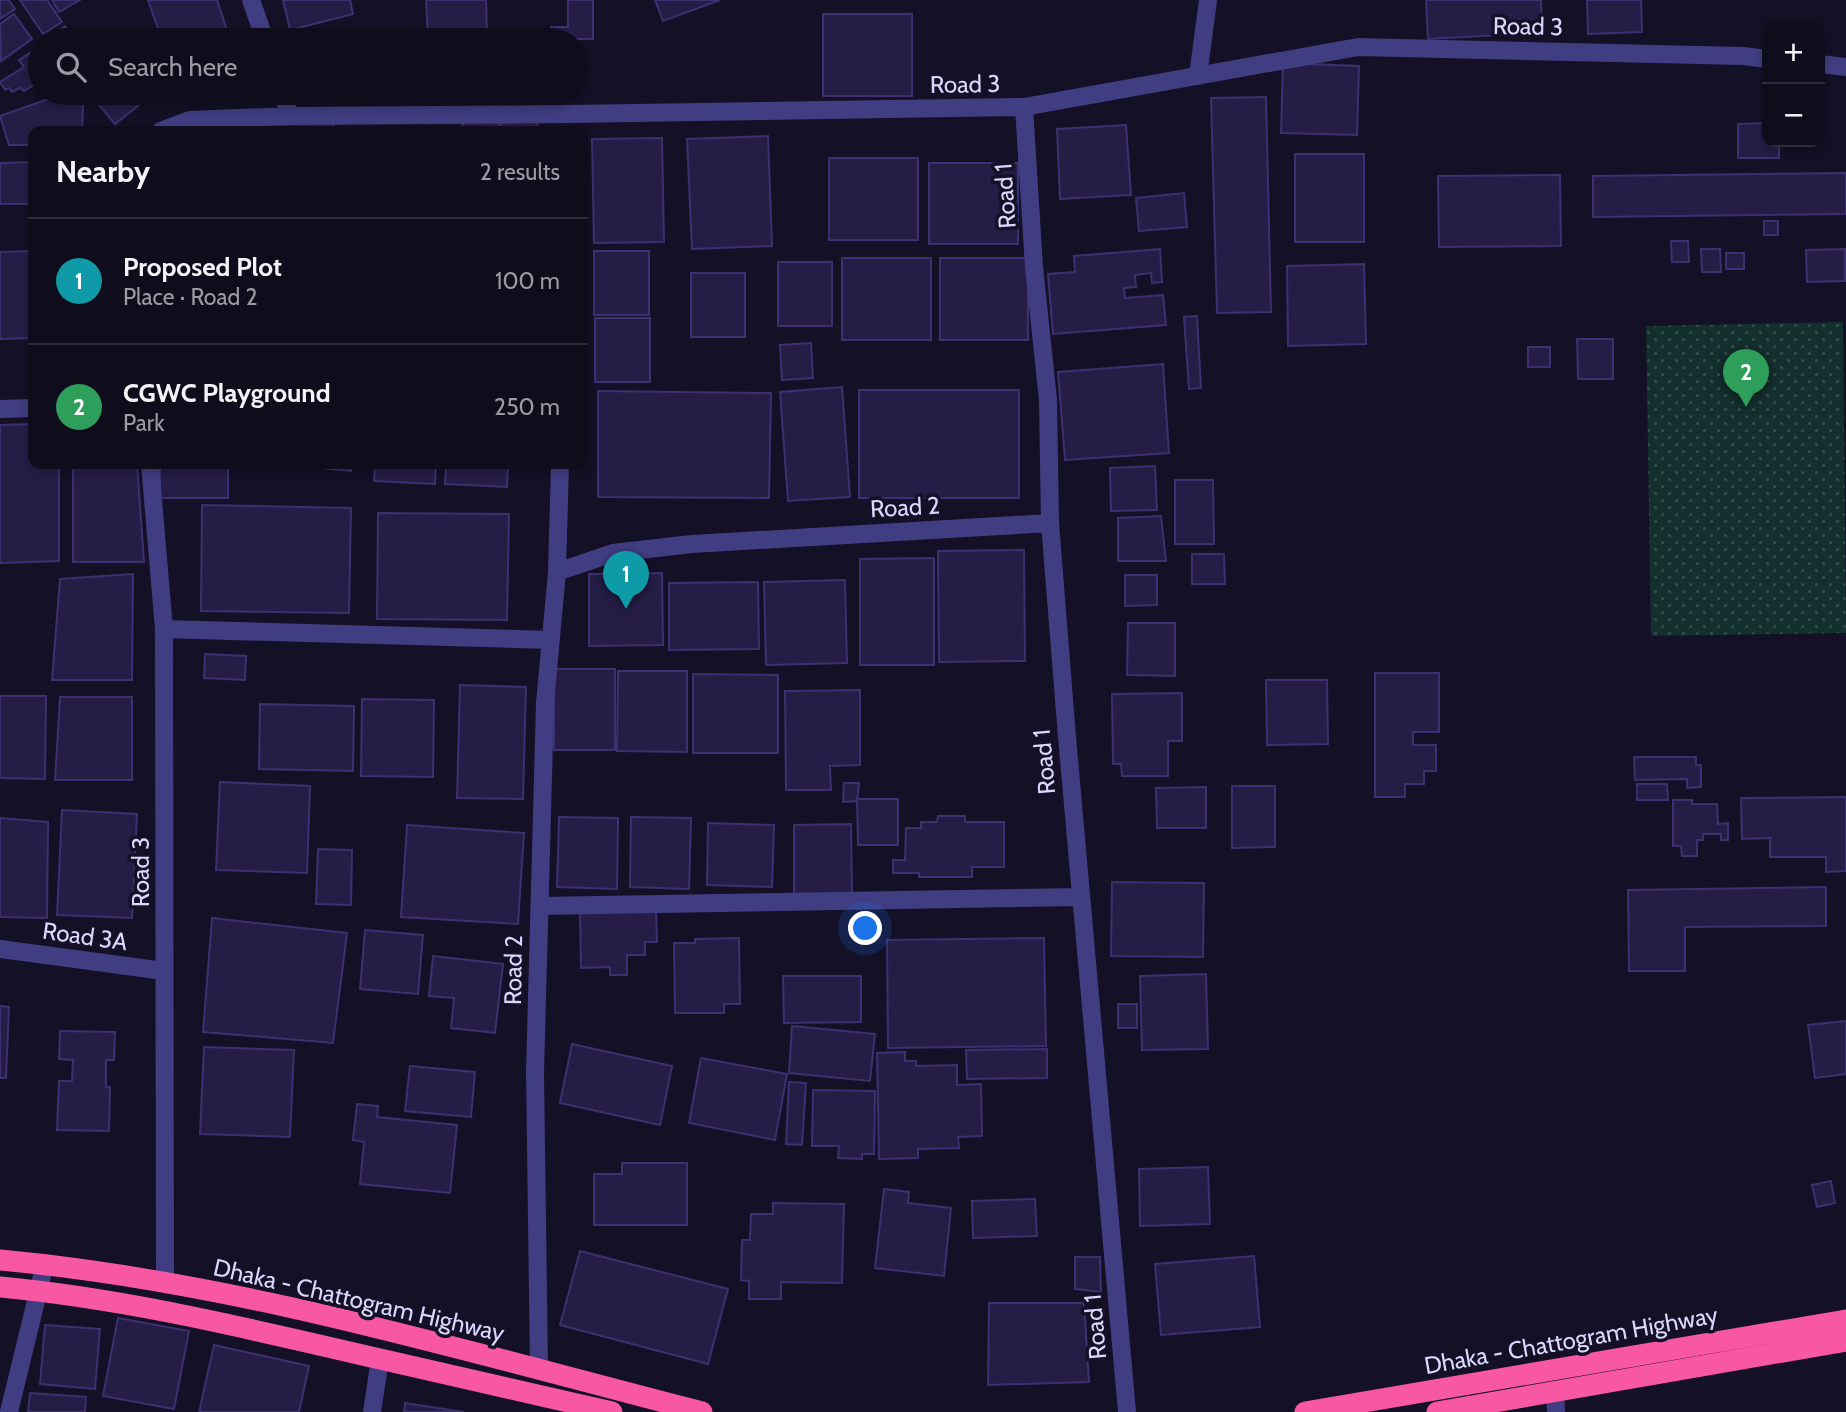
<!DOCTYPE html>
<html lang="en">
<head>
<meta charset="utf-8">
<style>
  :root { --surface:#0f0c1c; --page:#181525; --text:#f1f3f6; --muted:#9b9ba3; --line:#2f2c3b; --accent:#d93025 }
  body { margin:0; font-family:Cabin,sans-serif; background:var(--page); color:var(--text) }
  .controls { position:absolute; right:21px; top:21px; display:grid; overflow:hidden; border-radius:14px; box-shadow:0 4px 10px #0003 }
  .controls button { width:63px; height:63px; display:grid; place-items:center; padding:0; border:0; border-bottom:2px solid var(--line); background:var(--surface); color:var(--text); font:35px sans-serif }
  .you { position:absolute; left:866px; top:929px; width:24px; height:24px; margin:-18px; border:5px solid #fff; border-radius:50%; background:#1a73e8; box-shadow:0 0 0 10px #1a73e833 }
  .badge { display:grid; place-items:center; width:46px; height:46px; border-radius:50%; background:var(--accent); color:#fff; font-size:23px; font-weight:700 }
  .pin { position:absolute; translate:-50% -58px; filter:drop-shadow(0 2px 4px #0008) }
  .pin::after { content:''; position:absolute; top:37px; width:24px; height:21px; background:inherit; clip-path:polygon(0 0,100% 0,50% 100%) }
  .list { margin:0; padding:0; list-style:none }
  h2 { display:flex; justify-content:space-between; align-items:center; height:91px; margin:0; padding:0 28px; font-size:30px }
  h2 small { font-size:23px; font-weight:400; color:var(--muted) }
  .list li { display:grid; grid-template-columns:46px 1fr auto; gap:21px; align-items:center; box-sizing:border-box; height:126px; padding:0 28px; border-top:2px solid var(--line) }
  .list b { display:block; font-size:26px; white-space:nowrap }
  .list p { margin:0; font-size:23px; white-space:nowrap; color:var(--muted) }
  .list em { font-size:23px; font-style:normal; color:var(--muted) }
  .icon { flex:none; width:38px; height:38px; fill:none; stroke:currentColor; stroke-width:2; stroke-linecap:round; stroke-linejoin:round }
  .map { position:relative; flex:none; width:1846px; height:1412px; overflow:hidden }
  .search { position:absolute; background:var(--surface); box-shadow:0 4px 10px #0003; left:28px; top:28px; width:560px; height:77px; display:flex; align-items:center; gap:18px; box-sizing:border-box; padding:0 24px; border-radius:38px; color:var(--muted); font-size:26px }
  .panel { position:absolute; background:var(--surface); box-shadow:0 4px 10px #0003; left:28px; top:126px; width:560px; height:343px; border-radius:14px }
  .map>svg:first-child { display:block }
  .grass { fill:url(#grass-dots) }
  .building { fill:#251d46; stroke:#3d3071; stroke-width:2 }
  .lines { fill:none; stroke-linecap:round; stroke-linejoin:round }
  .minor { stroke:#403d82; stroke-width:18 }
  .highway { stroke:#f857a4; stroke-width:21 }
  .labels { text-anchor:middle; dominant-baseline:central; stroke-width:7; stroke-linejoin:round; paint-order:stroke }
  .street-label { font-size:24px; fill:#dbd6fd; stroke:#141026 }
</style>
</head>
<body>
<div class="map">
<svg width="1846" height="1412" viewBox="0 0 1846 1412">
  <defs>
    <pattern id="grass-dots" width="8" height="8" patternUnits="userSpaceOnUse" patternTransform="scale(1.75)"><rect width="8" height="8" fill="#132f2e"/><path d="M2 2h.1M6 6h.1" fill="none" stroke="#354c4d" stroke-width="1.8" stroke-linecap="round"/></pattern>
  </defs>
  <rect width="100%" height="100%" fill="#141026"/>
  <!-- grass -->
  <path class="grass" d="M1843,322l3,311 -195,3 -5,-310z"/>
  <!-- building -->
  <path class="building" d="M0,0h9l6,9 -15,10z
    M20,0h27l15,22 -19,12z
    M52,0h28l-21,12z
    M148,0h69l11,33 -22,7h-44z
    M283,0h67l3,14 -63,16z
    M426,0h60l1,32 -59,2z
    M568,0h25v39h-16v13l-1,-12h-25v-13h17z
    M655,0h65l-57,21z
    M1426,0h115l1,33 -114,6z
    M1587,0h54l1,32 -54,2z
    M14,14l18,25 -31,22 -1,-37z
    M823,14h89v82h-89z
    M65,26l10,14h-27l-1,-2z
    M36,49l4,6v26l-16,10 -4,-3 -8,4 -3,-4 -4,2 -5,-8 24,-15 -5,-7z
    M1283,63l76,3 -2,69 -76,-2z
    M65,93l18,10 -1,28h-49v14h-24l-9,-29z
    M89,93h65l-39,31z
    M1266,97l5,215 -54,1 -6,-215z
    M498,116l1,15h-36l-1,-13z
    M537,117l1,14h-37v-13z
    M333,120l1,11h-77v-10z
    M1767,123v19h12v16h-41v-34z
    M1126,125l5,70 -71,4 -3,-70z
    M768,136l4,110 -80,3 -5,-110z
    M662,138l2,104 -70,1 -2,-104z
    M1295,154h69v88h-69z
    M829,158h89v82h-89z
    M33,162v42h-33v-41z
    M929,163h89v81h-89z
    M1846,173v41l-253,3v-41z
    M1560,175l1,71 -122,1 -1,-71z
    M1184,193l3,34 -48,4 -3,-33z
    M1764,221h14v14h-14z
    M1671,241h17l1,21h-17z
    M1160,249l2,33 -10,1 -1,-10 -16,2 1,12 -12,1 1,10 38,-3 3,30 -113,9 -5,-60 27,-2 -1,-16z
    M1701,249h19l1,23h-19z
    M1845,249v32l-38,1 -1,-32z
    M33,251v87l-33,1v-87z
    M594,251h55v64h-55z
    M1726,253h18v16h-18z
    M842,258h89v82h-89z
    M940,258h88v82h-88z
    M778,262h54v64h-54z
    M1364,264l2,80 -78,2 -1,-80z
    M691,273h54v64h-54z
    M1197,316l4,72 -12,1 -5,-72z
    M595,318h55v64h-55z
    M1577,339h36v40h-35z
    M811,343l2,35 -31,2 -2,-35z
    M1528,347h22v20h-22z
    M1163,364l6,89 -104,7 -7,-88z
    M842,387l8,110 -62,4 -8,-109z
    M859,390h160v108h-160z
    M598,391l173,2 -2,105 -171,-1z
    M33,424v40h26v97l-59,2v-138z
    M73,464h64l7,98h-71z
    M160,464h68v34h-68z
    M280,464h71v7z
    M375,464h61l-1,20 -61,-3z
    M446,464h62l-1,23 -62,-3z
    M1155,466l2,44 -46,1 -1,-43z
    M1175,480h38l1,64h-39z
    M202,505l149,3 -2,105 -148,-2z
    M378,513l131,1 -2,106 -130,-1z
    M1161,516l5,45h-48v-43z
    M1024,550l1,111 -86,1 -1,-111z
    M1192,554h32l1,30h-33z
    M934,558v107h-74v-106z
    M662,573l1,72 -74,1v-72z
    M133,574l-1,106h-80l8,-101z
    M1125,575h32v30l-32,1z
    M845,580l2,83 -81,2 -2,-83z
    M758,582l1,67 -90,1v-67z
    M1128,623h47v53l-48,-1z
    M205,654l41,2 -1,24 -41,-2z
    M554,669h61v81h-61z
    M618,671h69v81l-70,-1z
    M1375,673h64v59h-26v13h23v26h-12v13h-19v13h-30z
    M693,674l85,1v78h-85z
    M1266,680h61l1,64 -61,1z
    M460,685l66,2 -3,112 -66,-1z
    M860,690v75l-30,1 1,24h-45l-1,-99z
    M1182,693v48h-14v35h-46l-1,-12h-8l-1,-70z
    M0,696h46l-1,83 -45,-1z
    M60,697h72v83h-77z
    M362,699l72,1 -1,77 -72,-1z
    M260,704l94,2 -1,65 -94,-2z
    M1634,757h62v8h5v22l-14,1v-9l-52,1z
    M220,782l90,4 -3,87 -91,-3z
    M844,783h15l-2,18 -14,1z
    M1637,784h30l1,16h-31z
    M1232,786h43v61l-43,1z
    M1206,787v41h-49l-1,-40z
    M1846,797v74l-20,1v-15h-56v-19l-28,1 -1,-41z
    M857,799h41v46h-40z
    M1673,800h19v4h25l1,20 10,-1v17h-7v-6h-18v6h-6v16h-15l-1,-10h-8z
    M62,810l75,4 -5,104 -75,-3z
    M938,816h27v6h39v45h-32v10h-53v-4h-26v-13h12l1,-32h15v-6h16z
    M559,817l59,1 -1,71 -60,-2z
    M631,817l60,1 -2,71 -59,-2z
    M0,818l48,4 -1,96 -47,-1z
    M708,823l66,2 -2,62 -65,-2z
    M851,824l1,72h-58v-71z
    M407,825l117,8 -6,91 -117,-7z
    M318,849l34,1 -1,55 -35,-1z
    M1112,882l92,1 -1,74 -92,-1z
    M1826,887v39l-141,1v44h-56l-1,-81z
    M656,911l1,31h-12v13h-18v20h-17v-8l-29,1 -1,-56z
    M212,918l135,15 -14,110 -130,-11z
    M365,930l58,5 -5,59 -58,-5z
    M739,938l1,66h-16v9h-49l-1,-70h21v-4z
    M1044,938l2,108 -158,2 -1,-108z
    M433,956l70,8 -8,69 -44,-5 3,-30 -25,-2z
    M1206,974l2,75 -66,1 -2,-74z
    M783,976h78v46l-77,1z
    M1118,1004h19v24h-19z
    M0,1006l9,1 -3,71h-6z
    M1846,1021v53l-31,4 -7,-53z
    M792,1026l83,8 -5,47 -81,-8z
    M60,1031l55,1 -1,28h-8v27h4l-1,44 -52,-1 2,-49h13l1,-21 -14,-1z
    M572,1044l100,22 -12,59 -100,-22z
    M204,1047l90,3 -4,87 -90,-3z
    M1047,1049v29l-80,1 -1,-29z
    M905,1052v9h11v5l41,-1v20l24,-1 1,52 -24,1 1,11 -41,1v9l-39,1 -2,-106z
    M701,1058l86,16 -12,66 -86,-17z
    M410,1066l65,6 -4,45 -66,-6z
    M789,1082l17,1 -4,62 -16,-1z
    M813,1090l62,1 -1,63h-12v5l-24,-1 1,-12h-27z
    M357,1104l21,2 -1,11 80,8 -7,68 -90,-9 4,-42 -11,-2z
    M622,1163h65v62h-93v-51h28z
    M1208,1167l2,57 -70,2 -1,-57z
    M1831,1181l4,22 -18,4 -5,-22z
    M884,1189l25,3 -1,11 43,5 -7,68 -69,-8z
    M1035,1199l2,37 -64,2 -1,-37z
    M773,1203l71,1 -2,79 -61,-1v17h-32v-18l-8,-1 1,-40h8l1,-26h22z
    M580,1251l148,38 -20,75 -148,-39z
    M1254,1256l6,71 -99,8 -6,-71z
    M1075,1257h25l1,35 -26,-3z
    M989,1303h95l5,79 -101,3z
    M118,1318l71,13 -15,78 -71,-13z
    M45,1325l55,4 -5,60 -55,-5z
    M214,1345l95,21 -10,46h-100z
    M30,1393l56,4 -1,15h-57z
    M405,1403l59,9h-60z"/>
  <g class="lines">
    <!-- minor -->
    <path class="minor" d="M251,0l14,40
      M1820,64l26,3
      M1198,76l10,-76
      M282,93l8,23
      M1024,107l10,160 14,133 2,123 17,214 60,675
      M161,131l29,-11 100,-4 279,-2 455,-7 334,-60 385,9 24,3
      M0,409l33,-1
      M150,464l14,165 1,652
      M557,572l3,-108
      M164,629l386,11
      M539,906l541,-9
      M0,949l164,22
      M539,1369l-4,-297 10,-369 12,-131 56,-19 79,-9 358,-21
      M1555,1390l1,22
      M9,1412l36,-148
      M372,1412l8,-53"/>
    <!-- highway -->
    <path class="highway" d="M0,1260c239,22 471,93 702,152
      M0,1287c129,12 254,43 380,72 77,18 155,35 232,53
      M1305,1412l541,-92
      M1437,1412l409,-71"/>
  </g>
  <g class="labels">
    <!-- street labels -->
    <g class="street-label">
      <text transform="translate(1528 26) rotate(1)">Road 3</text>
      <text transform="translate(965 84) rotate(-1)">Road 3</text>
      <text transform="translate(1005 196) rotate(-94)">Road 1</text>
      <text transform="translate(905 507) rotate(-3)">Road 2</text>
      <text transform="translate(1044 762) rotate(-95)">Road 1</text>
      <text transform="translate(140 872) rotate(-90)">Road 3</text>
      <text transform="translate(85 936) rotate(8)">Road 3A</text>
      <text transform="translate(513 970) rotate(-89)">Road 2</text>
      <text transform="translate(359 1300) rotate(13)">Dhaka - Chattogram Highway</text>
      <text transform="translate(1095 1327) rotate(-95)">Road 1</text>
      <text transform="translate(1571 1340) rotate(-10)">Dhaka - Chattogram Highway</text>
    </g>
  </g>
</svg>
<div class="controls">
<button>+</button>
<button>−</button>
</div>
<div class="you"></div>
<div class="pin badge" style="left:626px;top:609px;background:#0f9aa8">1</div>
<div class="pin badge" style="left:1746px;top:407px;background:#2e9e5b">2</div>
<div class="search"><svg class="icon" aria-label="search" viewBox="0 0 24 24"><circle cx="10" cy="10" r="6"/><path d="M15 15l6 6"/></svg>Search here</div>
<section class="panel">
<h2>Nearby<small>2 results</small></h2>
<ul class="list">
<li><span class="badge" style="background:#0f9aa8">1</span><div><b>Proposed Plot</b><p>Place · Road 2</p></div><em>100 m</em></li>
<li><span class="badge" style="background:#2e9e5b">2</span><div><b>CGWC Playground</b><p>Park</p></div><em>250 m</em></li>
</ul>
</section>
</div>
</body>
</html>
